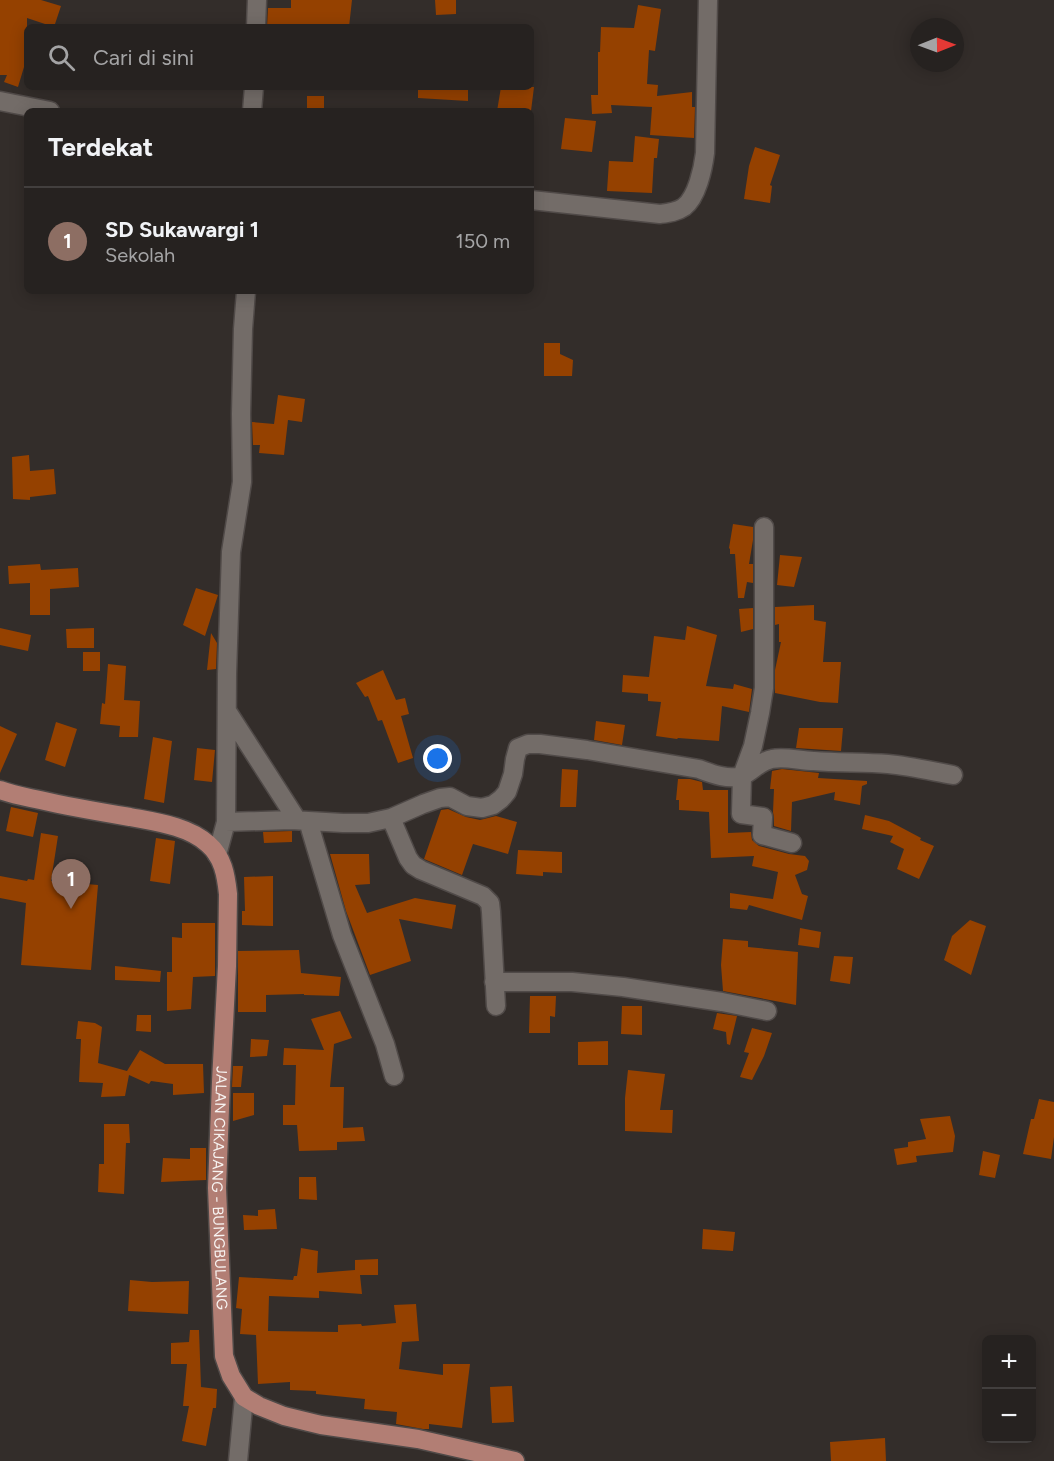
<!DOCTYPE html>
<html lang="id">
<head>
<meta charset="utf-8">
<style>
  :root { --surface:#262220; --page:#2e2a29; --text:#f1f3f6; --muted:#a4a4a5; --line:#423f3e; --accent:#2ad5ac }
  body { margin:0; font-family:Figtree,sans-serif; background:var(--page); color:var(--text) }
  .controls { position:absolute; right:18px; bottom:18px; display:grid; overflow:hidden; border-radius:9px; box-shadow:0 3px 15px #0003 }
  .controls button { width:54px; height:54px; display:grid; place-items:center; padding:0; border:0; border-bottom:2px solid var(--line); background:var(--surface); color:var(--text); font:30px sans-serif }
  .compass { position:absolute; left:910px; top:18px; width:54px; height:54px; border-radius:50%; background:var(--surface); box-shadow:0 3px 15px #0003; rotate:89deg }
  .you { position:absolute; left:438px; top:759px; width:21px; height:21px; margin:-15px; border:4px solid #fff; border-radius:50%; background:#1a73e8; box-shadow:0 0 0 9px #1a73e833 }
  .badge { display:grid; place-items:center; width:39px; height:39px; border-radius:50%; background:var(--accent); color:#fff; font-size:20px; font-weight:700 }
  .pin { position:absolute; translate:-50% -50px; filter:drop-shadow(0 2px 3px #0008) }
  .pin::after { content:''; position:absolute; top:32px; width:21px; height:18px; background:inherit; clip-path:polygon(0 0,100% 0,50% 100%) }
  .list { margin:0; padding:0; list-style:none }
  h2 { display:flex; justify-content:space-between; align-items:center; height:78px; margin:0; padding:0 24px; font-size:26px }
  h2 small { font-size:20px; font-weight:400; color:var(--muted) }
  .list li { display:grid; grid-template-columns:39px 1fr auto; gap:18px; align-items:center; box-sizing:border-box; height:108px; padding:0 24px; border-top:2px solid var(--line) }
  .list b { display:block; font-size:22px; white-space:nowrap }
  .list p { margin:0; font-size:20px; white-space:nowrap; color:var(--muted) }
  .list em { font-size:20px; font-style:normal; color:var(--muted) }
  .icon { flex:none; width:33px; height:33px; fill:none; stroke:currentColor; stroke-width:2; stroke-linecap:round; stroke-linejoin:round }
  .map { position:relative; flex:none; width:1054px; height:1461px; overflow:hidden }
  .search { position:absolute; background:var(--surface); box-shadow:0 3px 15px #0003; left:24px; top:24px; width:510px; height:66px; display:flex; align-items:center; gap:15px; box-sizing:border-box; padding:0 21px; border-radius:9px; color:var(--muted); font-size:22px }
  .panel { position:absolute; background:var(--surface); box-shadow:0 3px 15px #0003; left:24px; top:108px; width:510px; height:186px; border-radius:9px }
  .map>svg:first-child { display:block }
  .building { fill:#954100 }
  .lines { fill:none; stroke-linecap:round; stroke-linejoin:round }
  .minor-casing { stroke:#504a48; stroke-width:21 }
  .primary-casing { stroke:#504a48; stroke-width:21 }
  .minor { stroke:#736c68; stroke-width:18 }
  .primary { stroke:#b27e74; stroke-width:18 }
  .labels { text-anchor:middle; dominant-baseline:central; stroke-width:6; stroke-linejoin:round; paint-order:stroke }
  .street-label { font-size:15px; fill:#f7f3f1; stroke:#332d2a }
</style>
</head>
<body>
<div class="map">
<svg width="1054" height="1461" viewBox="0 0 1054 1461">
  <rect width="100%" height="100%" fill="#332d2a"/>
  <!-- building -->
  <path class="building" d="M0,0h41l20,6 -7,21 -27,-9v39l-9,30 -14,-5 3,-7h-7z
    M291,0h61l-3,27h-82l1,-19h23z
    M435,0h21v14l-20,1z
    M638,5l23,4 -6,42 -6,-1 -2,34 11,1 -1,11 35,-4v15h3l-1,31 -44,-3 2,-28 -41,-2 1,8 -20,1 -1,-19h7v-43h2l1,-25 33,1z
    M418,87h50v14l-50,-3z
    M501,87h33l-3,24h-34z
    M307,96h17v15h-17z
    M565,118l31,3 -4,31 -31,-3z
    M635,136l24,3 -2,19h-3l-2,35 -45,-2 2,-30 24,1z
    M755,147l25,8 -10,30 2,1 -2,17 -26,-4 5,-33z
    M544,343h16v11l13,6 -1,16h-28z
    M278,395l27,4 -3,23 -14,-2 -4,35 -25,-2 1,-8h-7l-1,-23 22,2z
    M29,455l1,16 24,-2 2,25 -26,3v3l-17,-1 -1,-42z
    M733,524l20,3v13l-4,24h4v19l-6,-1 -3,16h-6l-3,-44h-5v-5l-1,-1z
    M780,555l22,2 -8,30 -17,-2z
    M40,564l1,6 37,-2 1,19 -29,2v26h-20v-32l-21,1 -1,-18z
    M196,588l22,7 -13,41 -22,-11z
    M814,605v15l12,2 -3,40h18l-3,41 -18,-1 -45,-9v-23l6,-28h-2v-18l-4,1v-18z
    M753,608v21l-12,3 -2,-23z
    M687,626l30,9 -11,51 27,3 1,-5 18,5 -3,23 -27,-6 -3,35 -41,-3 -1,1 -21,-3 5,-34 -13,-1v-7l-26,-2 1,-17 26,2 5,-41 31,4z
    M0,628l31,7 -3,16 -28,-6z
    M94,628v20h-27l-1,-19z
    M211,633l6,10 -1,26 -9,1z
    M83,652h17v19h-17z
    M108,664l18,2 -2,34 16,1 -2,36h-19l1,-11 -20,-2 2,-21 3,1z
    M383,670l13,30 9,-2 4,16 -8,2 12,42 -15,5 -16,-43 -4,1 -10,-25 -3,1 -9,-14z
    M596,721l29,4 -3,20 -28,-5z
    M56,722l21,7 -12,38 -20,-7z
    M0,726l17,8 -17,39z
    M799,728h44l-2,23 -45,-3z
    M153,737l19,4 -8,62 -20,-4z
    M197,748l18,2 -3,32 -18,-2z
    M562,769l16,1 -2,37h-16z
    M782,769l37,4 -1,5 49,3v3l-5,2 -2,19 -26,-5 1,-8 -43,10 -1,29 -17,-5v-8l-1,-6 1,-23h-4l2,-18z
    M678,779h12l12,3 1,8h25v43l23,-1 1,8 7,6 30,8 16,2 4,5 -2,9 -12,5 7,19 6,2 -6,24 -53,-15 -2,5 -17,-2v-15l43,6 5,-27 -26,-6 2,-10 -43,2 -2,-46 -30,-2v-10h-3z
    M11,807l27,6 -5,24 -27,-6z
    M448,809l18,8 14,3 16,-4 21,6 -9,32 -35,-10 -11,31 -38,-16 17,-49z
    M865,815l24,6 32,17 -1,2 14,6 -15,33 -22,-10 7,-20 -14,-7 3,-6 -31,-7z
    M292,831v11l-28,1 -1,-11z
    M41,833l17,3 -7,45 47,4 -7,85 -70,-5 5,-62 -26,-5v-22l27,5 1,-2 6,1z
    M156,838l19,3 -5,43 -20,-3z
    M518,850l44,2v21l-19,-1v4l-27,-2z
    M330,854h39l1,30 -15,1 12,28 48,-15 41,7 -4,24 -53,-10 12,42 -41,14 -24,-64z
    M273,876v50l-31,-1v-14h3l-1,-34z
    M970,920l16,6 -15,49 -27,-15 8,-24z
    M182,923h33v53l-22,1 -2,32 -24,2v-39h5v-35l10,1z
    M800,928l21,4 -2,16 -21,-3z
    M723,939l25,2v6l50,5 -2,53 -73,-14 -2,-26z
    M299,950l2,23 40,4 -2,19 -35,-1v-1l-38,1v17h-28v-61z
    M834,956l19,1 -3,27 -20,-3z
    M115,966l46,5 -1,11 -45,-2z
    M530,996h26l-1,21 -5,-1v17h-21z
    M622,1006h20v29l-21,-1z
    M340,1011l12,27 -18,6 -4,43h14l-1,41 20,-1 2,14 -28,1v8l-38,1 -2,-26h-14v-20h12l1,-40h-13l1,-17 40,2 -13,-31z
    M717,1013l20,3 -7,29 -3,-1 -1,-12 -13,-3z
    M137,1015h14v17l-15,-1z
    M78,1021l17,2 7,4 -4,36 29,8 13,-21 25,14h38l1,29 -31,2v-11l-22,-3 -2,3 -20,-9 -4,21 -24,1 2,-14 -24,-1 2,-43h-5z
    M752,1028l20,5 -8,23 -12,24 -12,-3 9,-24 -5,-1z
    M251,1039l18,1 -2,16 -17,1z
    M608,1041v24h-30v-23z
    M233,1066h10l-2,21h-9z
    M628,1070l37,4 -5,36h13l-1,23 -47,-2v-33z
    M233,1093h21v22l-21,6z
    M1039,1099l15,3v35l-3,22 -28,-5 8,-35h3z
    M950,1116l5,20 -2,16 -37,4 1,6 -20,3 -3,-16 14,-2v-5l18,-3 -6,-20z
    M104,1124h25l1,19h-4l-2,51 -26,-2 1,-28h5z
    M190,1148h16v32l-45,2 2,-24 27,1z
    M983,1151l17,4 -5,23 -16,-3z
    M299,1177h17l1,23 -18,-1z
    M275,1209l2,20 -33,1 -1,-15 15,1v-6z
    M703,1229l32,3 -2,19 -31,-2z
    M301,1248l17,3 -1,22 38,-3v-10l23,-1v16h-18l2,19 -43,-3v7l-50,-2 -1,35 70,1v-7l23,-1 1,2 34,-3 -2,-18 22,-1 3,37 -17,1 -3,27 44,6v-11h27l-8,64 -33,-4v5h-6l-27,-5 1,-12 -33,-3 1,-10 -49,-5v-3l-26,-1v-8l-32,2 -2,-49 -16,-1 2,-25 -6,-1 3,-31 54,3 1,-4h3z
    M130,1280l22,2 37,-1 -1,33 -60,-3z
    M190,1330h9l2,57 16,2 -1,19h-3l-7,38 -24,-5 7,-35h-6l4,-42h-16v-21l18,-1z
    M512,1386l2,36 -22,1 -2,-36z
    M885,1438l1,23h-55l-1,-19z"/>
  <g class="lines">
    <!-- minor casing -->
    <g class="minor-casing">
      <path id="minor" d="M256,27l1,-27
        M0,101l50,10
        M252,111l2,-24
        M531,200l129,14c8,-1 17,-2 24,-7 13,-10 19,-38 21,-54l3,-153
        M764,527v161l-4,25 -7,33 -11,30 -1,38 22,3 -1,18 30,8
        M227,711l70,109
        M391,818l17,40 5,7 8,5 62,26 7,7 1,9 5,94
        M308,821l34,114 43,109 9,32
        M226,822l65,-2 52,3h25l23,-5 32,-14 17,-6 10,-1 17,9 15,2 11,-3 8,-6 6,-7 6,-18 2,-15 3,-11 10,-4h12l47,6 112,19c13,5 31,12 45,6 9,-5 17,-14 28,-16 13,-3 28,2 42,2 24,2 49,1 74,3 22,2 43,7 65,11
        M217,855l9,-33 1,-148 4,-122 11,-70 -1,-68 2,-85 3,-38
        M494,982h78l51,5 99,15 45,9
        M238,1461l6,-64"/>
    </g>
    <!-- primary casing -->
    <g class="primary-casing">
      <g id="primary">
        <path id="s1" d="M0,790c13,5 26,7 40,10 30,7 60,12 90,17 26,5 58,9 78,27 15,13 18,31 20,50l-1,72 -6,116 -4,106 7,168 7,20 13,21 15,9 25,10 37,9 97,14 97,22"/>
      </g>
    </g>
    <!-- minor -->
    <use href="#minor" class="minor"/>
    <!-- primary -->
    <use href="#primary" class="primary"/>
  </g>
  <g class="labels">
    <!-- street labels -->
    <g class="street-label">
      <text stroke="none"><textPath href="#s1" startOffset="566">JALAN CIKAJANG - BUNGBULANG</textPath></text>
    </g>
  </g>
</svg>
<div class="controls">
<button>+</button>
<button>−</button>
</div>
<svg class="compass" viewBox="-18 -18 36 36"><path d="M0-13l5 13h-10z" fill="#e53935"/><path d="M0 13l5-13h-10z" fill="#a4a4a5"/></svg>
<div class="you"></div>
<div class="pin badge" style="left:71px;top:909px;background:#8d6e63">1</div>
<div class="search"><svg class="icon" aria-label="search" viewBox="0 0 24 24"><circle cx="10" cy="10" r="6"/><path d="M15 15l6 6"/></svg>Cari di sini</div>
<section class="panel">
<h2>Terdekat<small></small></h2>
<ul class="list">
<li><span class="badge" style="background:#8d6e63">1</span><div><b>SD Sukawargi 1</b><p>Sekolah</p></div><em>150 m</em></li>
</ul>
</section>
</div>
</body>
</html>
